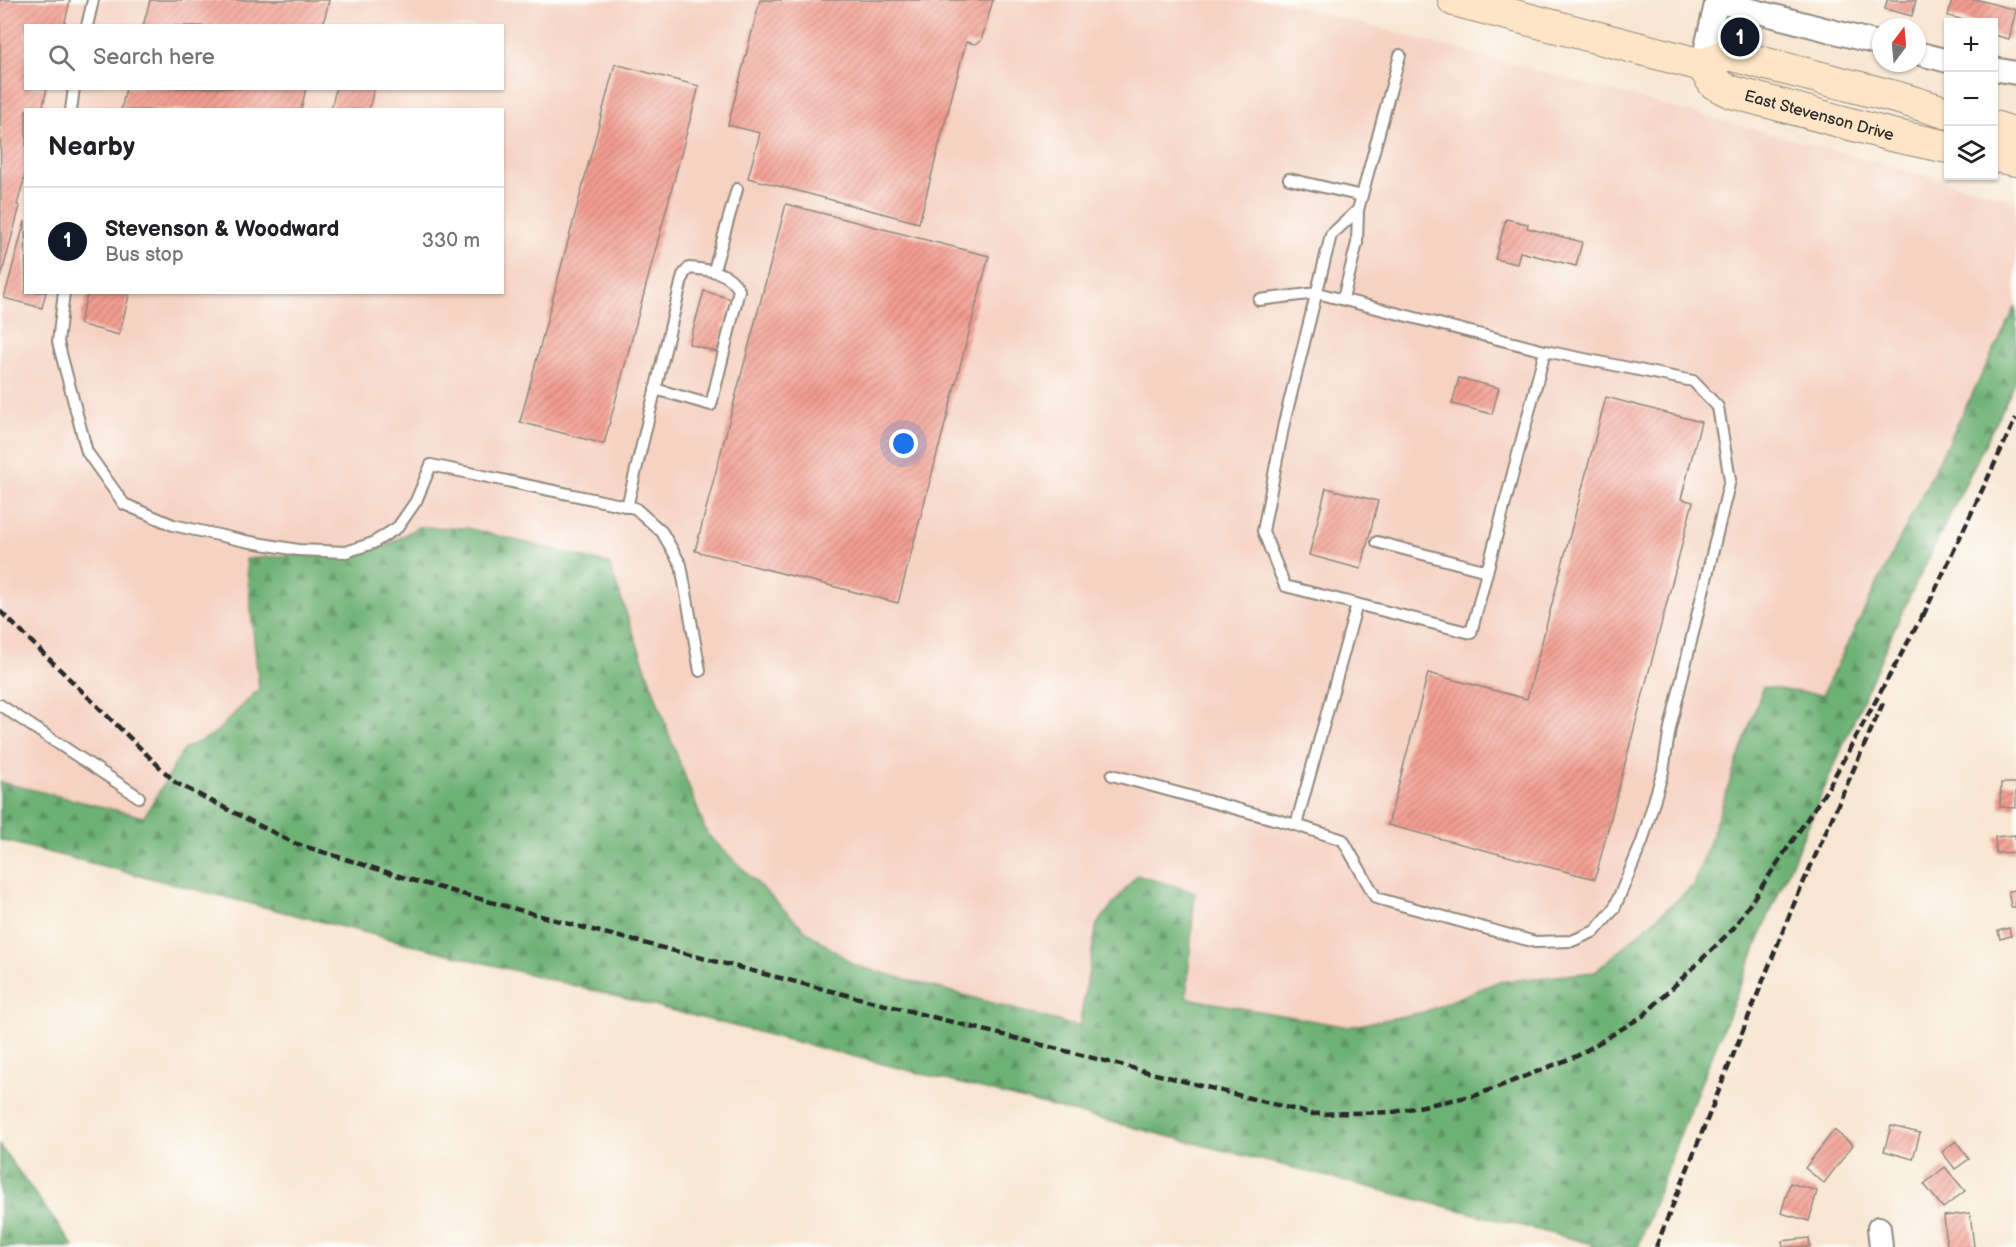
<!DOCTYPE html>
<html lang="en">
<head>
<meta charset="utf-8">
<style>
  :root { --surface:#fff; --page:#f2f2f2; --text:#202124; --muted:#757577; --line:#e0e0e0; --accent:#111827 }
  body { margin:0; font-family:"Balsamiq Sans",sans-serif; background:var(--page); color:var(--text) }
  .controls { position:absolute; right:18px; top:18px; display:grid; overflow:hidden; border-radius:0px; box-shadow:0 2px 4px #0004 }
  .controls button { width:54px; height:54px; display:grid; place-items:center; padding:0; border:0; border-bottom:2px solid var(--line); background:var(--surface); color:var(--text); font:30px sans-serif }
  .compass { position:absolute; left:1872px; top:18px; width:54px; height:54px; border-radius:50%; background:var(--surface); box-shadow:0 2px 4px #0004; rotate:16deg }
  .you { position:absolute; left:904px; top:444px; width:21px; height:21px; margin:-15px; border:4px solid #fff; border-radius:50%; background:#1a73e8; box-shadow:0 0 0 9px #1a73e833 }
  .badge { display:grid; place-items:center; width:39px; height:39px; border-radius:50%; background:var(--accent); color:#fff; font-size:20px; font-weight:700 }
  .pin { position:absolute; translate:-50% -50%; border:3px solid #fff; box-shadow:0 2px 6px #0006 }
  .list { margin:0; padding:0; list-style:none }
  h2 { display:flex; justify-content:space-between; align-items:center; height:78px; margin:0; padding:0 24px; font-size:26px }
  h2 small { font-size:20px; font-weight:400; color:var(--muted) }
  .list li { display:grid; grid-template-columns:39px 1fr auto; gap:18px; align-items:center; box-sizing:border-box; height:108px; padding:0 24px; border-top:2px solid var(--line) }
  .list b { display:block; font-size:22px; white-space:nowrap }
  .list p { margin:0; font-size:20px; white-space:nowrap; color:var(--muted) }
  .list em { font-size:20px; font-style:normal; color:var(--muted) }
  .icon { flex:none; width:33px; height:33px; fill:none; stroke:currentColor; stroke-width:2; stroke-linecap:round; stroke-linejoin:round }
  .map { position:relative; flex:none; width:2016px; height:1247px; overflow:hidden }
  .search { position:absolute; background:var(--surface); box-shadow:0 2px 4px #0004; left:24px; top:24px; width:480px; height:66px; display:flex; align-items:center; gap:15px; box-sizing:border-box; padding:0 21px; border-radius:0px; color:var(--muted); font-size:22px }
  .panel { position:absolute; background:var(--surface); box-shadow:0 2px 4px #0004; left:24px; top:108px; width:480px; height:186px; border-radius:0px }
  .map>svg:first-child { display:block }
  .built { fill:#f5d2c2; fill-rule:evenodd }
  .forest { fill:url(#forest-firs); stroke:#4c6e50; stroke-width:1.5 }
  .building { fill:url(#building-hatch) }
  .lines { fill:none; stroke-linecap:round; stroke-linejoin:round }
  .lane-casing { stroke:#91887e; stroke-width:14 }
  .street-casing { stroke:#91887e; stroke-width:26 }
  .secondary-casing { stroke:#91887e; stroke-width:34 }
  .lane { stroke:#fff; stroke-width:10 }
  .street { stroke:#fff; stroke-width:22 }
  .secondary { stroke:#fde5c5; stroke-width:32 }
  .rail { stroke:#2b2b2b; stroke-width:4.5; stroke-dasharray:9 4.5; stroke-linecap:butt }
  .labels { text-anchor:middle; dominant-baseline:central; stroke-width:6; stroke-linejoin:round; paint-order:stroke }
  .street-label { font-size:16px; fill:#2b2b2b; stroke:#fdfcf7 }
</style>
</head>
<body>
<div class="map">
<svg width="2016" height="1247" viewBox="0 0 2016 1247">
  <defs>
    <pattern id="forest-firs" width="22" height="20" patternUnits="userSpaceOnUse" patternTransform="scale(1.5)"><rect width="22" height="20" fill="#6db175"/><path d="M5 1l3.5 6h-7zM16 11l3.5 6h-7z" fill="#5a9060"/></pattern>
    <pattern id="building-hatch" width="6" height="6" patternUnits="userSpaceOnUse" patternTransform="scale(1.5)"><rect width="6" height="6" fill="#f39e91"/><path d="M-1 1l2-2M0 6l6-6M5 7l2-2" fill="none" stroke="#c58177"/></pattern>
  </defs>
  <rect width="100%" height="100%" fill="#fdfcf7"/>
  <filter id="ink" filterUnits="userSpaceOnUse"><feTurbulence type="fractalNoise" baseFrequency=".0167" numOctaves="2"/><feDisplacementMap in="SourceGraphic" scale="12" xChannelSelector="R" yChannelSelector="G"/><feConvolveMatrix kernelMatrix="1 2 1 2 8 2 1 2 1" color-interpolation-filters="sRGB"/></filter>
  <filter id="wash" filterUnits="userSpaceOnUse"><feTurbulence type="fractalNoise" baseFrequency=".008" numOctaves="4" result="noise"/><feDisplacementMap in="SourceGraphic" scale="24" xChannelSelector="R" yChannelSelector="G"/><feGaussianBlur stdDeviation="1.35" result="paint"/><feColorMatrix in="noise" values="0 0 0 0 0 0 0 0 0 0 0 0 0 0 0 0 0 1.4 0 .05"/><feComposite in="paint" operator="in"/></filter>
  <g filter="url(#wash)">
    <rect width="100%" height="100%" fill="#f7e6d1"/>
    <!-- built -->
    <path class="built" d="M0,0h1274l742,200v174l-400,851 -1616,-430zM26,26h476v62h-476zM26,110h476v182h-476z"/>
    <!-- forest -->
    <path class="forest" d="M2016,306v75l-120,243 -129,296 -88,217 -41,110h-46l1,-3 -1593,-404v-58l144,35 40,-68 29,-14 46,-46 -13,-130 139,-12 33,-20 49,1 142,36 62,176 36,94 98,96 49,35 225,62 18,-103 40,-49 58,17 -9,106 162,29 76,-15 73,-30 98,-10 99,-87 69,-198 59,8z
      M0,1146l74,101h-74z"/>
    <g id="blocks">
      <!-- building -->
      <path class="building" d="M0,0h70l-6,26h-38v62h21l-5,22h-16v62l-9,33 3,1 -19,71z
        M150,0h179l-6,26h-180z
        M760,0h233l-12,41 -6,3 -9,-2 -47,181 -171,-45 12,-45 -32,-8z
        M1887,0h29l-4,16 -27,-7z
        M1952,0h27l37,10 -7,29 -15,-4v-13h-21l-25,-6z
        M615,64l84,22 -95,358 -84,-22z
        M126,88h180l-5,22h-180z
        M336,88h38l-5,22h-38z
        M786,204l203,52 -91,347 -203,-52z
        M1506,219l22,5 -1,4 55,14 -6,24 -56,-14 -3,12 -22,-5z
        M25,221l1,71h20l-4,16 -38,-10z
        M704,291l28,8 -15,53 -28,-8z
        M88,292h42l-11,43 -40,-11z
        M1459,378l40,10 -7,26 -40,-10z
        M1606,397l95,25 -20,77 12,3 -98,377 -207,-54 40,-152 99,26z
        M1326,488l52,13 -17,68 -52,-14z
        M2001,783h15v25l-16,-1z
        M2015,835l1,17 -20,1 -1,-16z
        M2016,890v17h-5l-3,-16z
        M2009,928l2,8 -11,3 -2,-8z
        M1891,1126l29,7 -7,26 -29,-8z
        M1834,1130l19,15 -29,38 -19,-15z
        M1956,1141l13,18 -14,10 -13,-17z
        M1945,1167l20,24 -22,17 -19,-24z
        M1790,1183l27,8 -8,30 -28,-8z
        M1970,1213l4,34h-27l-3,-31z
        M1809,1238l1,9h-27l-1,-6z"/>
    </g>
  </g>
  <g filter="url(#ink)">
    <use href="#blocks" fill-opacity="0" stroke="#91887e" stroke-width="1.5"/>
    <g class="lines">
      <!-- lane casing -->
      <g class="lane-casing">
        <path id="lane" d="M87,26l6,-26
          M71,110l3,-22
          M1289,179l73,17
          M714,270l23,-81
          M64,292l-6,50 29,110 37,52 49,21 72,16 53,9 48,2 27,-9 25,-16 18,-26 15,-36 204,43 27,24 19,33 19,106
          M1343,299l14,-56 1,-33
          M1259,300l58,-7 228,58 -74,282 -186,-47 -22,-55 21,-108 47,-188 27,-25 42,-155
          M627,507l56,-232 6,-7c21,2 40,3 50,22l-28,115 -56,-16
          M1377,542l110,29
          M0,705l139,92
          M1112,775l184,50 61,-221
          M1296,825l47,15 33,58 159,44 37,-1 23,-10 19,-22 28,-67 21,-71 7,-43 60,-248 -12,-73 -25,-26 -148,-30"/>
      </g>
      <!-- street casing -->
      <g class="street-casing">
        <path id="street" d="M1717,1l164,43
          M1917,53l31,8
          M1702,65l15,-65
          M1994,69l22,4
          M1879,1228l2,19"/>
      </g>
      <!-- secondary casing -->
      <g class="secondary-casing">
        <g id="secondary">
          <path d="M1454,0l248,65 26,-11 171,44 49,15"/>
          <path id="s1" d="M1702,65l12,18 18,9 159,43 57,12"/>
          <path d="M1994,127l22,7"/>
          <path d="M1994,156l22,4"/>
        </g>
      </g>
      <!-- lane -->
      <use href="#lane" class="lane"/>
      <!-- street -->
      <use href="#street" class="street"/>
      <!-- secondary -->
      <use href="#secondary" class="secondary"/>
      <!-- rail -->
      <path class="rail" d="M0,611l176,172 118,60 118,37 165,46 735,188 82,-2 83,-17 100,-39 66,-40 90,-87 95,-141 98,-179
        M1923,616l93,-198
        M1656,1247l137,-341 90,-203"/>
    </g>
  </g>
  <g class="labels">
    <!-- street labels -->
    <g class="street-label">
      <text stroke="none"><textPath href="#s1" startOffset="132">East Stevenson Drive</textPath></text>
    </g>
  </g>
</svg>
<div class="controls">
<button>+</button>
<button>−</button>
<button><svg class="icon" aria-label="layers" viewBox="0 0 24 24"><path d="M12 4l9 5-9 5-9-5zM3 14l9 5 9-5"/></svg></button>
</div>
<svg class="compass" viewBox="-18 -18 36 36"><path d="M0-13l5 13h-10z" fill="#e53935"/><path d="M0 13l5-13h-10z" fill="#757577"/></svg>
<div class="you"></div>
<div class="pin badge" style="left:1740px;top:37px">1</div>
<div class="search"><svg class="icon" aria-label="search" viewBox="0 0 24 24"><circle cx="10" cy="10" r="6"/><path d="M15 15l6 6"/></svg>Search here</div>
<section class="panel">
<h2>Nearby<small></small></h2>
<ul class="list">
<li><span class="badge">1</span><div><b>Stevenson &amp; Woodward</b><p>Bus stop</p></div><em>330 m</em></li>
</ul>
</section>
</div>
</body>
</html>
